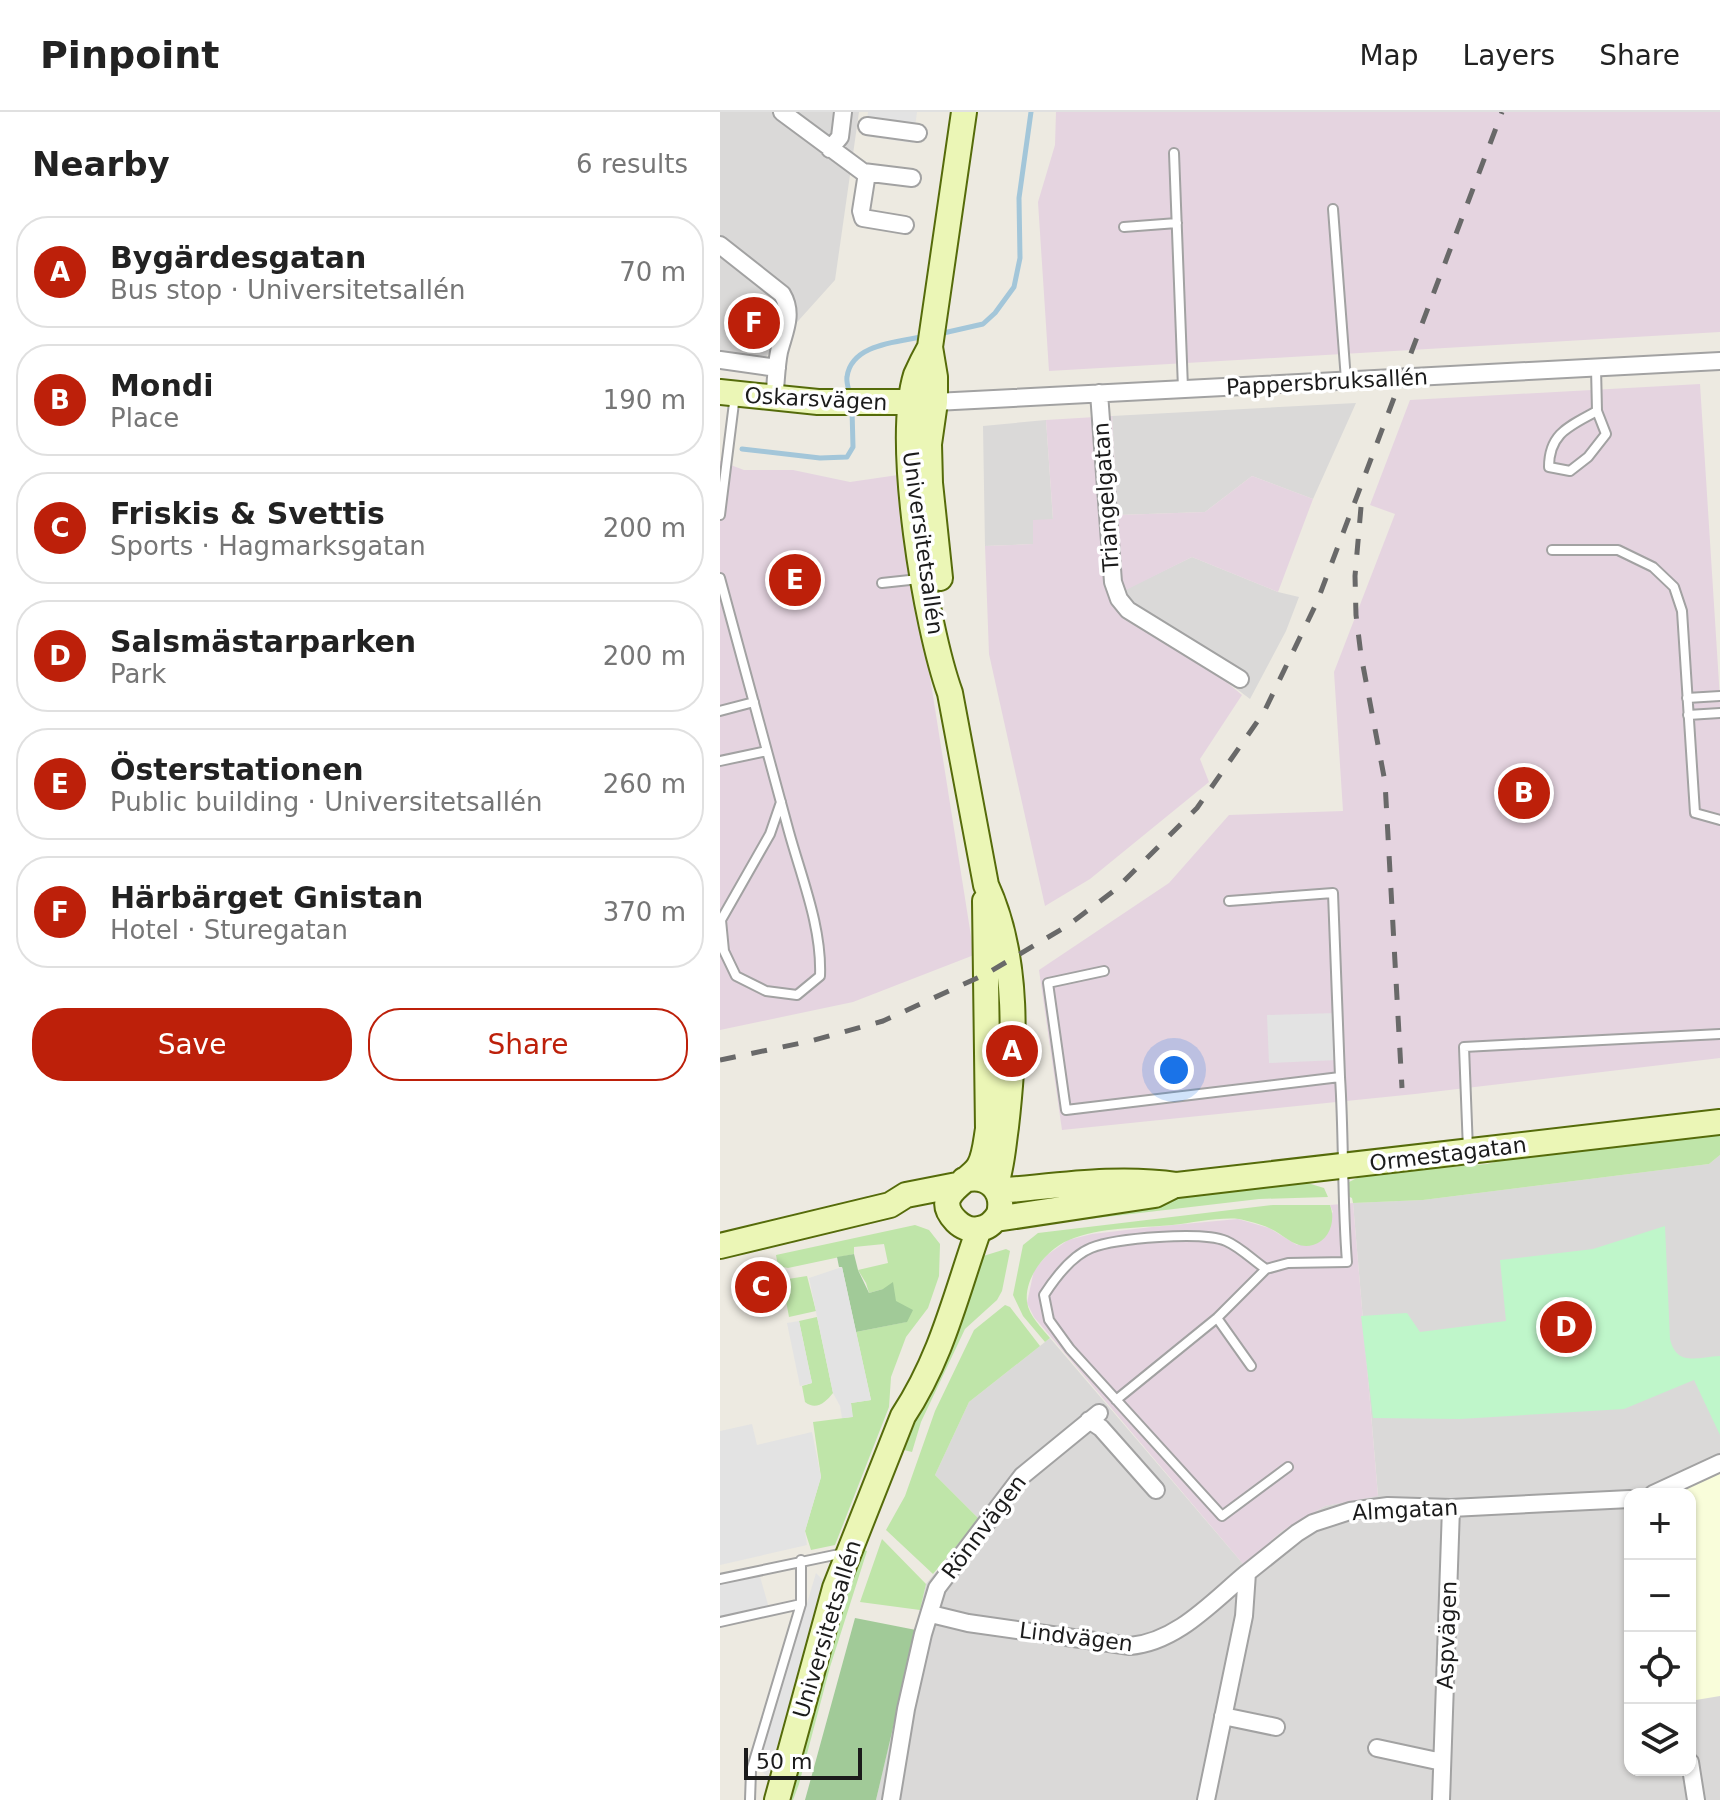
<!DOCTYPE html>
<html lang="en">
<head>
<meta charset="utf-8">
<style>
  :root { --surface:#fff; --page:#f6f6f6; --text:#222; --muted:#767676; --line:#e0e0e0; --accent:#bd200a }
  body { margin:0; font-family:"DejaVu Sans",sans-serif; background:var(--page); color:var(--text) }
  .controls { position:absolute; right:24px; bottom:24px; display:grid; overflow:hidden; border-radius:16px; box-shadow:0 2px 6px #0004 }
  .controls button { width:72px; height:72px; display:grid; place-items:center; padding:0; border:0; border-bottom:2px solid var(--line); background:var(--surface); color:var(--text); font:40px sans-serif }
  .scale { position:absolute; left:24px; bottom:20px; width:118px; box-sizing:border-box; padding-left:8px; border:4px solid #1b1b1b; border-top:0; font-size:22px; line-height:28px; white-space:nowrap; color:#1b1b1b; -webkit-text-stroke:6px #fff; paint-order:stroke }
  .you { position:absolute; left:454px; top:958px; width:28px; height:28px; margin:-20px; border:6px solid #fff; border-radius:50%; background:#1a73e8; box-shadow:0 0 0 12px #1a73e833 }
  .badge { display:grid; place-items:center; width:52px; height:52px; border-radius:50%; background:var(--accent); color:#fff; font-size:26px; font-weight:700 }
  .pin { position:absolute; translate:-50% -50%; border:4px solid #fff; box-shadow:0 2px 8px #0006 }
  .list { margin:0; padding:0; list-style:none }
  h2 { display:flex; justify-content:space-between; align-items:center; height:104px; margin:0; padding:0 32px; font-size:34px }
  h2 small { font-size:26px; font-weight:400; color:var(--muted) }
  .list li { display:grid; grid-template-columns:52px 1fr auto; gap:24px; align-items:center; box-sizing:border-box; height:112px; margin:0 16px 16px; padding:0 16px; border:2px solid var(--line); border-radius:32px }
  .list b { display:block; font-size:30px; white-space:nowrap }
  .list p { margin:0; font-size:26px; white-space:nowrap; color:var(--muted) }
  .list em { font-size:26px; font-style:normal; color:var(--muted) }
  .actions { display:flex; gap:16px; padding:24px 32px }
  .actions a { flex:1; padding:18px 0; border:2px solid var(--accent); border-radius:32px; text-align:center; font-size:28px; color:var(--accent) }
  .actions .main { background:var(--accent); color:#fff }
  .icon { flex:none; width:44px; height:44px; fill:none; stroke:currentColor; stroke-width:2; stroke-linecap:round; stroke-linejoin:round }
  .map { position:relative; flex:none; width:1000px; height:1688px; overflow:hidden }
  header { display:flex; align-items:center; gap:48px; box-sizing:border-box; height:112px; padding:0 40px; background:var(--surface); border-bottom:2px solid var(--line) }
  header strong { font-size:38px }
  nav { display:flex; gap:44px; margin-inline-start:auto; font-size:28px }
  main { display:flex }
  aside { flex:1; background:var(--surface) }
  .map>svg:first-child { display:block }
  .residential { fill:#dad9d8; fill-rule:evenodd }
  .industrial { fill:#e5d4e0 }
  .education { fill:#f9fdda }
  .grass { fill:#bfe5a9 }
  .forest { fill:#a1ca98 }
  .park { fill:#bff6ca }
  .parking { fill:#e3e3e3 }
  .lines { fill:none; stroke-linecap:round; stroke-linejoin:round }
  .stream { stroke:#a3c6d9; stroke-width:5 }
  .lane-casing { stroke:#a2a2a2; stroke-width:12 }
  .street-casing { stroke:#a2a2a2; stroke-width:20 }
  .secondary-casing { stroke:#556b0a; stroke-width:28 }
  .lane { stroke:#fff; stroke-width:8 }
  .street { stroke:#fff; stroke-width:16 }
  .secondary { stroke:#ebf6b6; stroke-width:24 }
  .rail { stroke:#696969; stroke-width:5; stroke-dasharray:16 16; stroke-linecap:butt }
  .labels { text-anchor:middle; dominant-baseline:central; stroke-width:7; stroke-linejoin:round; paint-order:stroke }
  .street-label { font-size:22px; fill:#1b1b1b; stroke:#fff }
</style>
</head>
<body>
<header>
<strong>Pinpoint</strong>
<nav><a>Map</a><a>Layers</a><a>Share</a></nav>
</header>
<main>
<aside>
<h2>Nearby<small>6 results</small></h2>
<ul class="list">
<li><span class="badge">A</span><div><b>Bygärdesgatan</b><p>Bus stop · Universitetsallén</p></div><em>70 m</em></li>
<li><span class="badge">B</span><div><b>Mondi</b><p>Place</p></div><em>190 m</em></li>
<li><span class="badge">C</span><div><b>Friskis &amp; Svettis</b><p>Sports · Hagmarksgatan</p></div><em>200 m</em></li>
<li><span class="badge">D</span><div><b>Salsmästarparken</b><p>Park</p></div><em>200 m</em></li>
<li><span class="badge">E</span><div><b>Österstationen</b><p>Public building · Universitetsallén</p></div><em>260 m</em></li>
<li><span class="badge">F</span><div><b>Härbärget Gnistan</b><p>Hotel · Sturegatan</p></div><em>370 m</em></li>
</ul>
<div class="actions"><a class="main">Save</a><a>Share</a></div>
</aside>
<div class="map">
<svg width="1000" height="1688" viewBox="0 0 1000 1688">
  <rect width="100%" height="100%" fill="#edeae1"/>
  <!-- residential -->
  <path class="residential" d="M0,0h139l-24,168 -72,80 -43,-6z
    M636,291l-43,96 -61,-23 -47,36 -87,3 -6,-99z
    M326,308l7,100 -19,24 -49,2 -2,-120z
    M472,445l86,35 21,5 -13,34 -36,68 -33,-25 -95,-56 4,-29z
    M1000,1043v645h-844l50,-216 53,-65 -44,-44 34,-73 76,-60 5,-4 194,227 38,-34 43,-25 53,-11 -25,-292 70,-3 286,-36zM910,1382h60v276h-60z"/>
  <!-- industrial -->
  <path class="industrial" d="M336,0h664v220l-671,39 -11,-169 17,-57z
    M980,272l20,315v359l-305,36 -353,36 -23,-160 130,-87 60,-68 114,-4 -9,-139 61,-158 -25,-9 40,-105z
    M392,304l6,99 87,-3 47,-36 61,23 -35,93 -86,-35 -66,33 -4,28 95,56 25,21 -42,64 9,23 -119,97 -45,27 -56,-252 -4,-108 48,-2v-24l20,-1 -7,-99z
    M0,349l24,9h49l57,12 48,-7 76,480 -121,47 -133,28z
    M633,1091l25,293 -53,10 -43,25 -38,34 -210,-248 -7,-14 7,-33 13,-15 21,-15 24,-6 60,-7 86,-8 31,9 28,17 36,-33 -3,-7z"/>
  <!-- education -->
  <path class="education" d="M1000,1359v225l-30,5v-207h-18z"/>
  <!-- grass -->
  <path class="grass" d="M1000,1018v25l-11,9 -286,36 -70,3 -1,-5 -7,-3 4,-13 16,-8 122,-10 39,-10z
    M581,1069l23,7 4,9 -69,2 -196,23 -4,-2 122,-23z
    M553,1093h57c6,15 0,35 -17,40 -18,5 -29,-11 -44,-17 -8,-4 -21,-7 -30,-9 -20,-2 -46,4 -67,6 -32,3 -72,2 -103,15 -22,9 -45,37 -42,62 2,14 15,26 23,36l-5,4 -22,-26 -10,-21 10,-50 15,-12z
    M195,1113l14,5 11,14 -1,32 -11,32 -22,29 -15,40 -2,30 -54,138 -24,5 -6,-19 16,-54 -8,-55 39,-5 -1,-14 20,-3 -15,-68 50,-10 -10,-20 -13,-13 -14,4 -3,-10 -8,-13 30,-7 -4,-19 -30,3v7l-66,14 -10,-2 -2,-11z
    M286,1137l4,2 -8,40 -5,9 -32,29 -44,93 -9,30 -8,-2 5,-20 71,-173z
    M87,1164l9,35 -27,6 -6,-33 5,-5z
    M285,1193l5,2 30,39 -71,56 -34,73 44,44 -46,55 -47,-44 19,-34 30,-85 39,-81z
    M97,1205l16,76c-7,9 -17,18 -28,9l-3,-16 10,-3 -13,-62z
    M162,1427l44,45 -6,26 -60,-8z
    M140,1436l7,3 -37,116 -31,117 -6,16h-8l58,-201z"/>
  <!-- forest -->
  <path class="forest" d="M134,1142l4,16 11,23 14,-4 10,-7 3,19 17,9 -6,12 -51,10 -14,-65h-3l-2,-10z
    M135,1506l61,12 -40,170h-71z"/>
  <!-- park -->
  <path class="park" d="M945,1114l5,113c7,28 27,18 50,17v79l-26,-55 -70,29 -164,10 -87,-1 -12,-102 46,-3 13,19 86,-11 -6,-61 93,-11z"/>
  <!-- parking -->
  <path class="parking" d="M148,0h49l-4,31 -48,-7z
    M616,901l2,47 -69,3 -2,-48z
    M122,1155l29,133 -20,3 2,14 -11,1 -2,-12 -7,-13 -24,-115z
    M79,1209l13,62 -12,3 -13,-63z
    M32,1312l5,21 55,-13 9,45 -16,54 2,14 -87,20v-134z
    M39,1461l10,35 -49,11v-37z
    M96,1461l8,8 -56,196 -10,-9z"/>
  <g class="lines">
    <!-- stream -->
    <path class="stream" d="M219,222l44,-10 12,-11 19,-26 6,-29 -1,-60 12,-86
      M130,284c-1,-6 -4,-14 -3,-19 4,-34 53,-35 79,-41
      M22,337l78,9 27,-1 6,-10 -1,-38"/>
    <!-- lane casing -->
    <g class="lane-casing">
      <path id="lane" d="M454,41l9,235
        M613,97l13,171
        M404,115l53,-4
        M876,256l1,43c-27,15 -48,22 -48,56l21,4 18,-14 18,-23 -9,-23
        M0,403l15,-120
        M832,438h66l35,17 21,20 8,24 13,202 25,7
        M0,466c23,85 46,170 69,254 13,47 33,96 31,144l-23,19 -31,-4 -30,-15 -12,-25 -3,-31 49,-86 11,-32
        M162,471l37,-4
        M967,586l33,-2
        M0,599l34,-9
        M968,603l32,-2
        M0,649l47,-10
        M384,859l-56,12 18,127 274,-33 -7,-184 -104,8
        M748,1038l-4,-103 256,-13
        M497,1206l34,48
        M396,1288l101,-82 49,-49
        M568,1355l-66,49 -152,-167 -21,-29 -5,-25c11,-17 27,-39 47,-47 25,-10 111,-17 135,-7 14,6 28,20 40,28l22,-6 59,-1c-5,-62 -3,-123 -7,-185
        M0,1467l124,-26
        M0,1510l81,-18
        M30,1688l1,-29 50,-167v-44"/>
    </g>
    <!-- street casing -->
    <g class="street-casing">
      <path id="street" d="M62,0l81,60 49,6
        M147,14l51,7
        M110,37l10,-12 3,-25
        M147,61l-6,38 2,7 42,7
        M0,133l62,49c12,20 2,38 -3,58 -3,15 -3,32 -5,47
        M0,248l57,8
        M379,281l14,189 6,17 9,11 112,69
        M215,290l785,-41
        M369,1308l12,8 55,62
        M933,1382l67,-31
        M211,1502l37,9 162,23c47,-4 82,-44 117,-73
        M503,1604l53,11
        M657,1636l65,14
        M970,1650l6,38
        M171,1688l15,-91 17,-75 14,-46 85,-112 77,-63
        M486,1688l38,-184 3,-43 50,-40 16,-10 37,-12 38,-5 63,2 179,-9
        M721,1688l10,-292"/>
    </g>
    <!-- secondary casing -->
    <g class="secondary-casing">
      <path id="secondary" d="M210,235c-5,9 -10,19 -14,28 -21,68 10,251 34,318l36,192c34,74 29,163 20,242 -3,20 -4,41 -11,60
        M0,280l98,10h107
        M220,466l-10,-95 -1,-39 6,-42v-25l-5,-30 34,-235
        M244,1068c24,-7 41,11 35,34 -5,8 -11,14 -20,15 -8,2 -17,-2 -23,-8 -26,-27 13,-38 23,-55 6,-10 7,-26 9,-37l-3,-228
        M278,1079c60,-5 118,-15 179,-6l543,-63
        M276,1107l159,-24 16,-8
        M0,1134l170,-41 16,-10 51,-10
        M57,1688l58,-212 68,-172c39,-59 53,-122 76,-187"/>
    </g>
    <!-- lane -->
    <use href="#lane" class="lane"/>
    <!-- street -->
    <use href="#street" class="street"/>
    <!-- secondary -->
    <use href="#secondary" class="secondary"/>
    <!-- rail -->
    <path class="rail" d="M641,395l-6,69 1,39 5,40 24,127 17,306
      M0,948l91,-19 72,-20 103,-47 81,-48 48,-36 82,-82 67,-96 53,-110 185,-490"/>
  </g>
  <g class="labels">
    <!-- street labels -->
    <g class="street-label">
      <text transform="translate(607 270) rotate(-3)">Pappersbruksallén</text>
      <text transform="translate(96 287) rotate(3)">Oskarsvägen</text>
      <text transform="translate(386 385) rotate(-94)">Triangelgatan</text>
      <text transform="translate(203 431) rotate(82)">Universitetsallén</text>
      <text transform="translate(728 1042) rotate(-7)">Ormestagatan</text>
      <text transform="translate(685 1398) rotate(-3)">Almgatan</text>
      <text transform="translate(264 1415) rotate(-53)">Rönnvägen</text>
      <text transform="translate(107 1517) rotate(-73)">Universitetsallén</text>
      <text transform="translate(727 1523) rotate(-88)">Aspvägen</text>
      <text transform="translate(356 1525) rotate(7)">Lindvägen</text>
    </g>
  </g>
</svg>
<div class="controls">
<button>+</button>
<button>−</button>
<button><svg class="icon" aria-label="locate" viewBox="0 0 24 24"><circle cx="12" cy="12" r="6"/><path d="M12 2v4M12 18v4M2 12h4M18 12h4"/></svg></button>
<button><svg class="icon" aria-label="layers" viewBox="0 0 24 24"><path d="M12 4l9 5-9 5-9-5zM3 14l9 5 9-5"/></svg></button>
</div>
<div class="scale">50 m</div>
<div class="you"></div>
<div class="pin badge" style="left:292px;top:939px">A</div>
<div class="pin badge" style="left:804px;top:681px">B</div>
<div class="pin badge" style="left:41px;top:1175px">C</div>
<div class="pin badge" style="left:846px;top:1215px">D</div>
<div class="pin badge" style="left:75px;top:468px">E</div>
<div class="pin badge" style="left:34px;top:211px">F</div>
</div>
</main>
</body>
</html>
